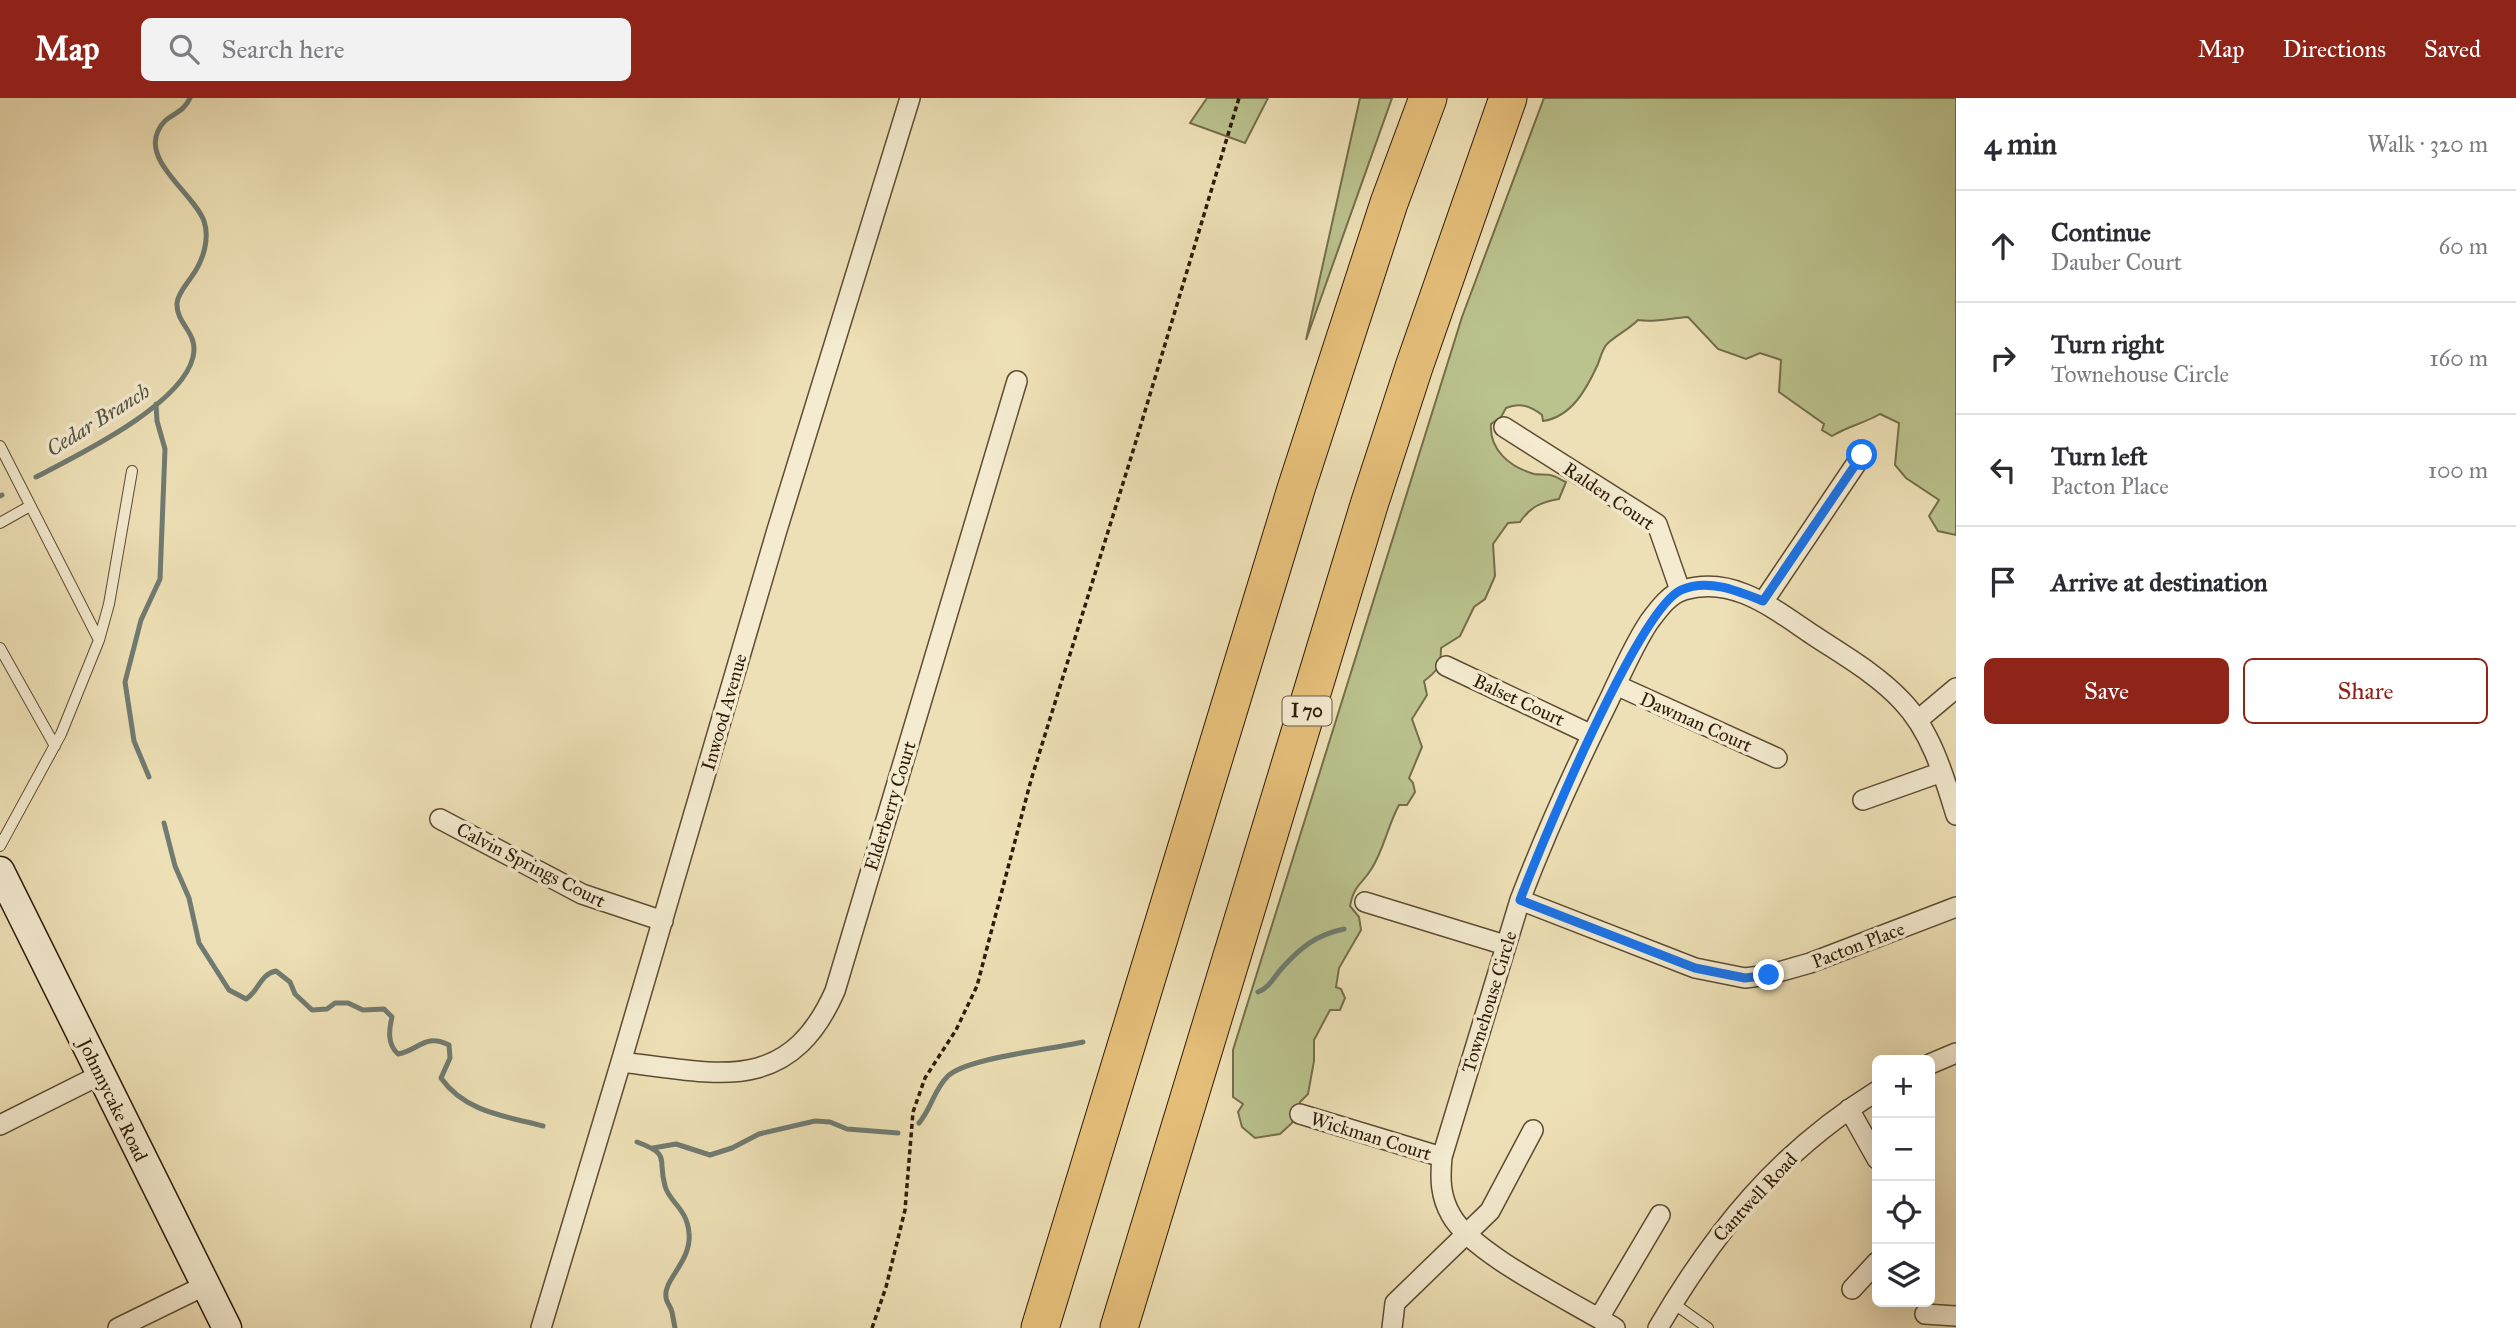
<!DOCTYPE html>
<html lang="en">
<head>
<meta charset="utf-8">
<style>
  :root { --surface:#fff; --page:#f2f2f3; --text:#2b2b33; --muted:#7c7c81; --line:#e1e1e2; --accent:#8f2418 }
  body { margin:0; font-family:"IM FELL Great Primer",serif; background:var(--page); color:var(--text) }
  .controls { position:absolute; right:21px; bottom:21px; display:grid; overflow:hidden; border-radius:10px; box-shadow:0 7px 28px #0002 }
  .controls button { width:63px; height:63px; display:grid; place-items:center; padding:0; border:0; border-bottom:2px solid var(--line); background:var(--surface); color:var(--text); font:35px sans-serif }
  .stop { position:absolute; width:21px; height:21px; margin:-16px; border:5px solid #1a73e8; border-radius:50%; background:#fff }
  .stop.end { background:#1a73e8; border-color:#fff; box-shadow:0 2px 7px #0008 }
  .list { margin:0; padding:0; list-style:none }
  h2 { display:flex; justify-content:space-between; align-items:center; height:91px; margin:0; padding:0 28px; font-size:30px }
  h2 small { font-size:23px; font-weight:400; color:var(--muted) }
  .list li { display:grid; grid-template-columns:46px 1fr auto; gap:21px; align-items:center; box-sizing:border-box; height:112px; padding:0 28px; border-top:2px solid var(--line) }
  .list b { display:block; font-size:26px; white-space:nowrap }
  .list p { margin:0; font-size:23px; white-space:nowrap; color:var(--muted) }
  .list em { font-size:23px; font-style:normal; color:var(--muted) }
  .actions { display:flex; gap:14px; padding:21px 28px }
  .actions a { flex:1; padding:16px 0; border:2px solid var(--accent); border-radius:10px; text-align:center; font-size:24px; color:var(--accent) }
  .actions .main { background:var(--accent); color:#fff }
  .icon { flex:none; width:38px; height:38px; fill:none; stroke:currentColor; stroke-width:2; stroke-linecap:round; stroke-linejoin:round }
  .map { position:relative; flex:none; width:1956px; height:1230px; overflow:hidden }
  header { display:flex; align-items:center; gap:42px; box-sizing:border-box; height:98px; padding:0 35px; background:var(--accent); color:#fff }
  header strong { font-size:33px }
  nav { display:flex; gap:38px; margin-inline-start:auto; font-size:24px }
  .search { width:490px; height:63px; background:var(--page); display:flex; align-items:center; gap:18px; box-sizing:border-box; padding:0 24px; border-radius:10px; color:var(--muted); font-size:26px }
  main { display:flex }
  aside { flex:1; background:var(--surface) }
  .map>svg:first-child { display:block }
  .green { fill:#bac28d; stroke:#746e4a; stroke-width:2 }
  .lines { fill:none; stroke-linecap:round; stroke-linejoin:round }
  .stream { stroke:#707b71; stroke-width:5 }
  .lane-casing { stroke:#5d4c32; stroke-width:12 }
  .street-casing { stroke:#5d4c32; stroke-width:22 }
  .secondary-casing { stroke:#2d1b06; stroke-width:31 }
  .highway-casing { stroke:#2d1b06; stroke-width:39 }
  .path { stroke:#2d1b06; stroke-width:3.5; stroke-dasharray:5 3.5; stroke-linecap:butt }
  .lane { stroke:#f4ebd0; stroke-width:10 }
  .street { stroke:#f4ebd0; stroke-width:19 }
  .secondary { stroke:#f4ebd0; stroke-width:28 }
  .highway { stroke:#e7c07b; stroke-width:37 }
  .route { stroke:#1a73e8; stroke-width:9 }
  .labels { text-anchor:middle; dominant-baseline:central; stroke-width:7; stroke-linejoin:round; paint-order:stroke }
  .shield { fill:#f4ebd0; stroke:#695943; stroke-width:2 }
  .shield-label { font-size:18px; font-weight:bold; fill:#2d1b06 }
  .street-label { font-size:19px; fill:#2d1b06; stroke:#f4ebd0 }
  .water-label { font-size:21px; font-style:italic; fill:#545344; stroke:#f4ebd0 }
</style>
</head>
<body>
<header>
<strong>Map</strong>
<div class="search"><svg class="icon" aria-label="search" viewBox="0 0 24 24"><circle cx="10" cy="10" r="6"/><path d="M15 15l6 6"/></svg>Search here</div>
<nav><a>Map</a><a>Directions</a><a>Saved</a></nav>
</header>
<main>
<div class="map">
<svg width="1956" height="1230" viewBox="0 0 1956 1230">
  <rect width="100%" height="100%" fill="#eee0b6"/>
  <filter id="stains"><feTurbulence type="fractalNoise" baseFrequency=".00286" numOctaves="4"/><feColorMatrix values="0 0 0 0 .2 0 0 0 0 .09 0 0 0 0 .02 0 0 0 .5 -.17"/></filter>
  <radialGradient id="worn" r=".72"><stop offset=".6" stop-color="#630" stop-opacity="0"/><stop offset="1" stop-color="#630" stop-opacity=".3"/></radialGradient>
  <!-- green -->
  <path class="green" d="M1207,0h61l-23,45 -55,-20z
    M1360,0h32l-86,242z
    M1544,0h412v437l-18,-4 -9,-15 10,-16 -33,-22 -11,-13 4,-42 -19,-9c-15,9 -32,12 -48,22l-10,-6 2,-6 -45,-32 2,-32 -21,-7 -14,6 -28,-10 -30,-32c-18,1 -32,6 -50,3 -10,10 -23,16 -31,24 -4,4 -7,14 -9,20 -11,24 -26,53 -55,57l-1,-6c-11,-9 -23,-13 -36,-7l-5,9 -10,7c-2,26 19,43 43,50 5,1 12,0 16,1 6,1 11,5 16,7l-7,17c-18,3 -29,8 -39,23l-12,1 -15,21 2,32 -10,23 -11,8 -14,29 -19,12c0,17 -3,23 -17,33l3,14 -15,24 10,28 -13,31 4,5 2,9 -8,13h-8c-11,20 -15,44 -27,63 -10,17 -18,16 -22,38l9,11 2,13 -22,38 -3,19 5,2 4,9 -5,12h-10l-16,30v21l-6,33 -8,8 -8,21 -12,11 -25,4 -13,-11 -4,-15 5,-8 -10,-7v-47l229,-733z"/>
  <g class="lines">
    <!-- stream -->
    <path class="stream" d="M36,379c42,-22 146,-72 157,-120 6,-25 -17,-32 -16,-54 1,-10 10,-19 15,-27 11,-15 18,-37 12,-55 -10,-27 -61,-59 -46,-90 7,-17 24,-15 32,-33
      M0,398l2,-1
      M149,679l-15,-36 -9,-59 16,-62 19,-41 5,-130 -8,-28 -1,-17
      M164,725l11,43 14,32 10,45 30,47 17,9c13,-8 14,-25 30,-28l14,11 5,12 17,16 15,-1 8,-6h13l15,7 21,-1 8,8c-3,13 -5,27 6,37 22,-4 26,-21 51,-9l1,13 -9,20c24,34 64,38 102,48
      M1258,894c11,-4 16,-15 24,-24 19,-21 34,-33 62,-39
      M919,1025c12,-14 15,-33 28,-46 17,-19 107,-28 136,-35
      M637,1044c35,13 20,16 28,44 4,16 22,22 24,47 3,28 -26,47 -23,64 0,5 5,10 6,15 1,5 2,11 3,16
      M653,1050l23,-4 34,11 22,-7 27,-14 56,-13 15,1 17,7 51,4"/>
    <!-- lane casing -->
    <g class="lane-casing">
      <path id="lane" d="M0,348l99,194
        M0,425l30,-17
        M0,550l55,98
        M0,748l61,-112 38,-94 10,-36 23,-133
        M1673,1205l35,25"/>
    </g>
    <!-- street casing -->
    <g class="street-casing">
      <path id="street" d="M1504,329l153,97 23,66
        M1763,504l99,-147
        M1446,568l146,69
        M1616,587l161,73
        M1918,622l38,-32
        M1863,702l79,-28
        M440,721l142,75 81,27
        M1520,802l175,68 50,10 23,-3 42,-12 146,-56
        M1365,804l140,43
        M621,964c95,11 167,35 214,-71l182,-610
        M1930,966l26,-11
        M1849,1011l28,50
        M1300,1016l142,43
        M0,1027l100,-50
        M1852,1191l25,-27
        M1925,1216l31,2
        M1599,1220l61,-103
        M118,1230l88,-43
        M541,1230l80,-266 156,-532 133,-432
        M1392,1230l3,-25 95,-92 43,-81
        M1615,1230c-40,-25 -143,-74 -164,-113 -11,-19 -11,-37 -9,-58l78,-257c26,-68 56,-134 88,-198 13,-27 25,-56 41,-80 9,-12 20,-28 35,-32 49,-15 90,19 129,45 30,20 64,39 89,66 29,30 42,75 54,114
        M1658,1230c58,-99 121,-176 219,-237"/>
    </g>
    <!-- secondary casing -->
    <g class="secondary-casing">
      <path id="secondary" d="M0,773l227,457"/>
    </g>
    <!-- highway casing -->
    <g class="highway-casing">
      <path id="highway" d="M1040,1230l256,-839 93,-286 39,-105
        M1119,1230l250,-823 45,-138 94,-269"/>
    </g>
    <!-- path -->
    <path class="path" d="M872,1230l14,-41 19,-77 8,-98 12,-34 31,-48 21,-44 54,-206 102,-329 106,-353"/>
    <!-- lane -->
    <use href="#lane" class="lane"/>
    <!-- street -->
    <use href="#street" class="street"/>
    <!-- secondary -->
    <use href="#secondary" class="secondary"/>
    <!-- highway -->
    <use href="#highway" class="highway"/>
  </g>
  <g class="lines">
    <!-- route -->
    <path class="route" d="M1769,877l-24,3 -50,-10 -175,-68c20,-53 118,-290 161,-310 27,-12 57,1 82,11l99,-146"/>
  </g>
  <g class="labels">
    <!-- shield labels -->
    <rect class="shield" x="1282.5" y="598.5" width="49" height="29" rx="5"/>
    <g class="shield-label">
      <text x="1307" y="613">I 70</text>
    </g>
    <!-- street labels -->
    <g class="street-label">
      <text transform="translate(1609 398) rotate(34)">Ralden Court</text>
      <text transform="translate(1519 602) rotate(25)">Balset Court</text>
      <text transform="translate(724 614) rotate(-74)">Inwood Avenue</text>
      <text transform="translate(1696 624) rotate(24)">Dawman Court</text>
      <text transform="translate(890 708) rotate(-73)">Elderberry Court</text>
      <text transform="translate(531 767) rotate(27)">Calvin Springs Court</text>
      <text transform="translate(1858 847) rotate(-21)">Pacton Place</text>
      <text transform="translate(1489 904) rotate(-73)">Townehouse Circle</text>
      <text transform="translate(113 1002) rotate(64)">Johnnycake Road</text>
      <text transform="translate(1371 1038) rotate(17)">Wickman Court</text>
      <text transform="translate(1755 1099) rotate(-47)">Cantwell Road</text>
    </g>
    <!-- water labels -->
    <g class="water-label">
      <text transform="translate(98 322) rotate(-32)">Cedar Branch</text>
    </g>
  </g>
  <rect width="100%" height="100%" filter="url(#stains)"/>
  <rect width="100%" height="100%" fill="url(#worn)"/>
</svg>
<div class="controls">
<button>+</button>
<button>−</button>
<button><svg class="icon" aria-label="locate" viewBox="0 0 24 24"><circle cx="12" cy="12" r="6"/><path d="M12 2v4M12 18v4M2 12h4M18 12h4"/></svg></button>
<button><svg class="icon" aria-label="layers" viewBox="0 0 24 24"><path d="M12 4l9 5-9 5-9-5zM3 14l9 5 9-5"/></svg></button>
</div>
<div class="stop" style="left:1862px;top:357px"></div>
<div class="stop end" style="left:1769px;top:877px"></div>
</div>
<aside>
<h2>4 min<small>Walk · 320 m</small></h2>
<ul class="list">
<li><svg class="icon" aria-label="ahead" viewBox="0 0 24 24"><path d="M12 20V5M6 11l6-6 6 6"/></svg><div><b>Continue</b><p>Dauber Court</p></div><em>60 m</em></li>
<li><svg class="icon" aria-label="right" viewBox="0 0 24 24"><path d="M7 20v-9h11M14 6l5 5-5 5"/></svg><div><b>Turn right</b><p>Townehouse Circle</p></div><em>160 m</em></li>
<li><svg class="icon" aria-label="left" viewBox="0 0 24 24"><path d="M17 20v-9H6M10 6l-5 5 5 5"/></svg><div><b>Turn left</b><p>Pacton Place</p></div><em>100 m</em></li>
<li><svg class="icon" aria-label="arrive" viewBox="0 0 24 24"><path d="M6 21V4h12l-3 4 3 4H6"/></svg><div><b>Arrive at destination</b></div></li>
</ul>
<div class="actions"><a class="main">Save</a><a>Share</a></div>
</aside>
</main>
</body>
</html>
